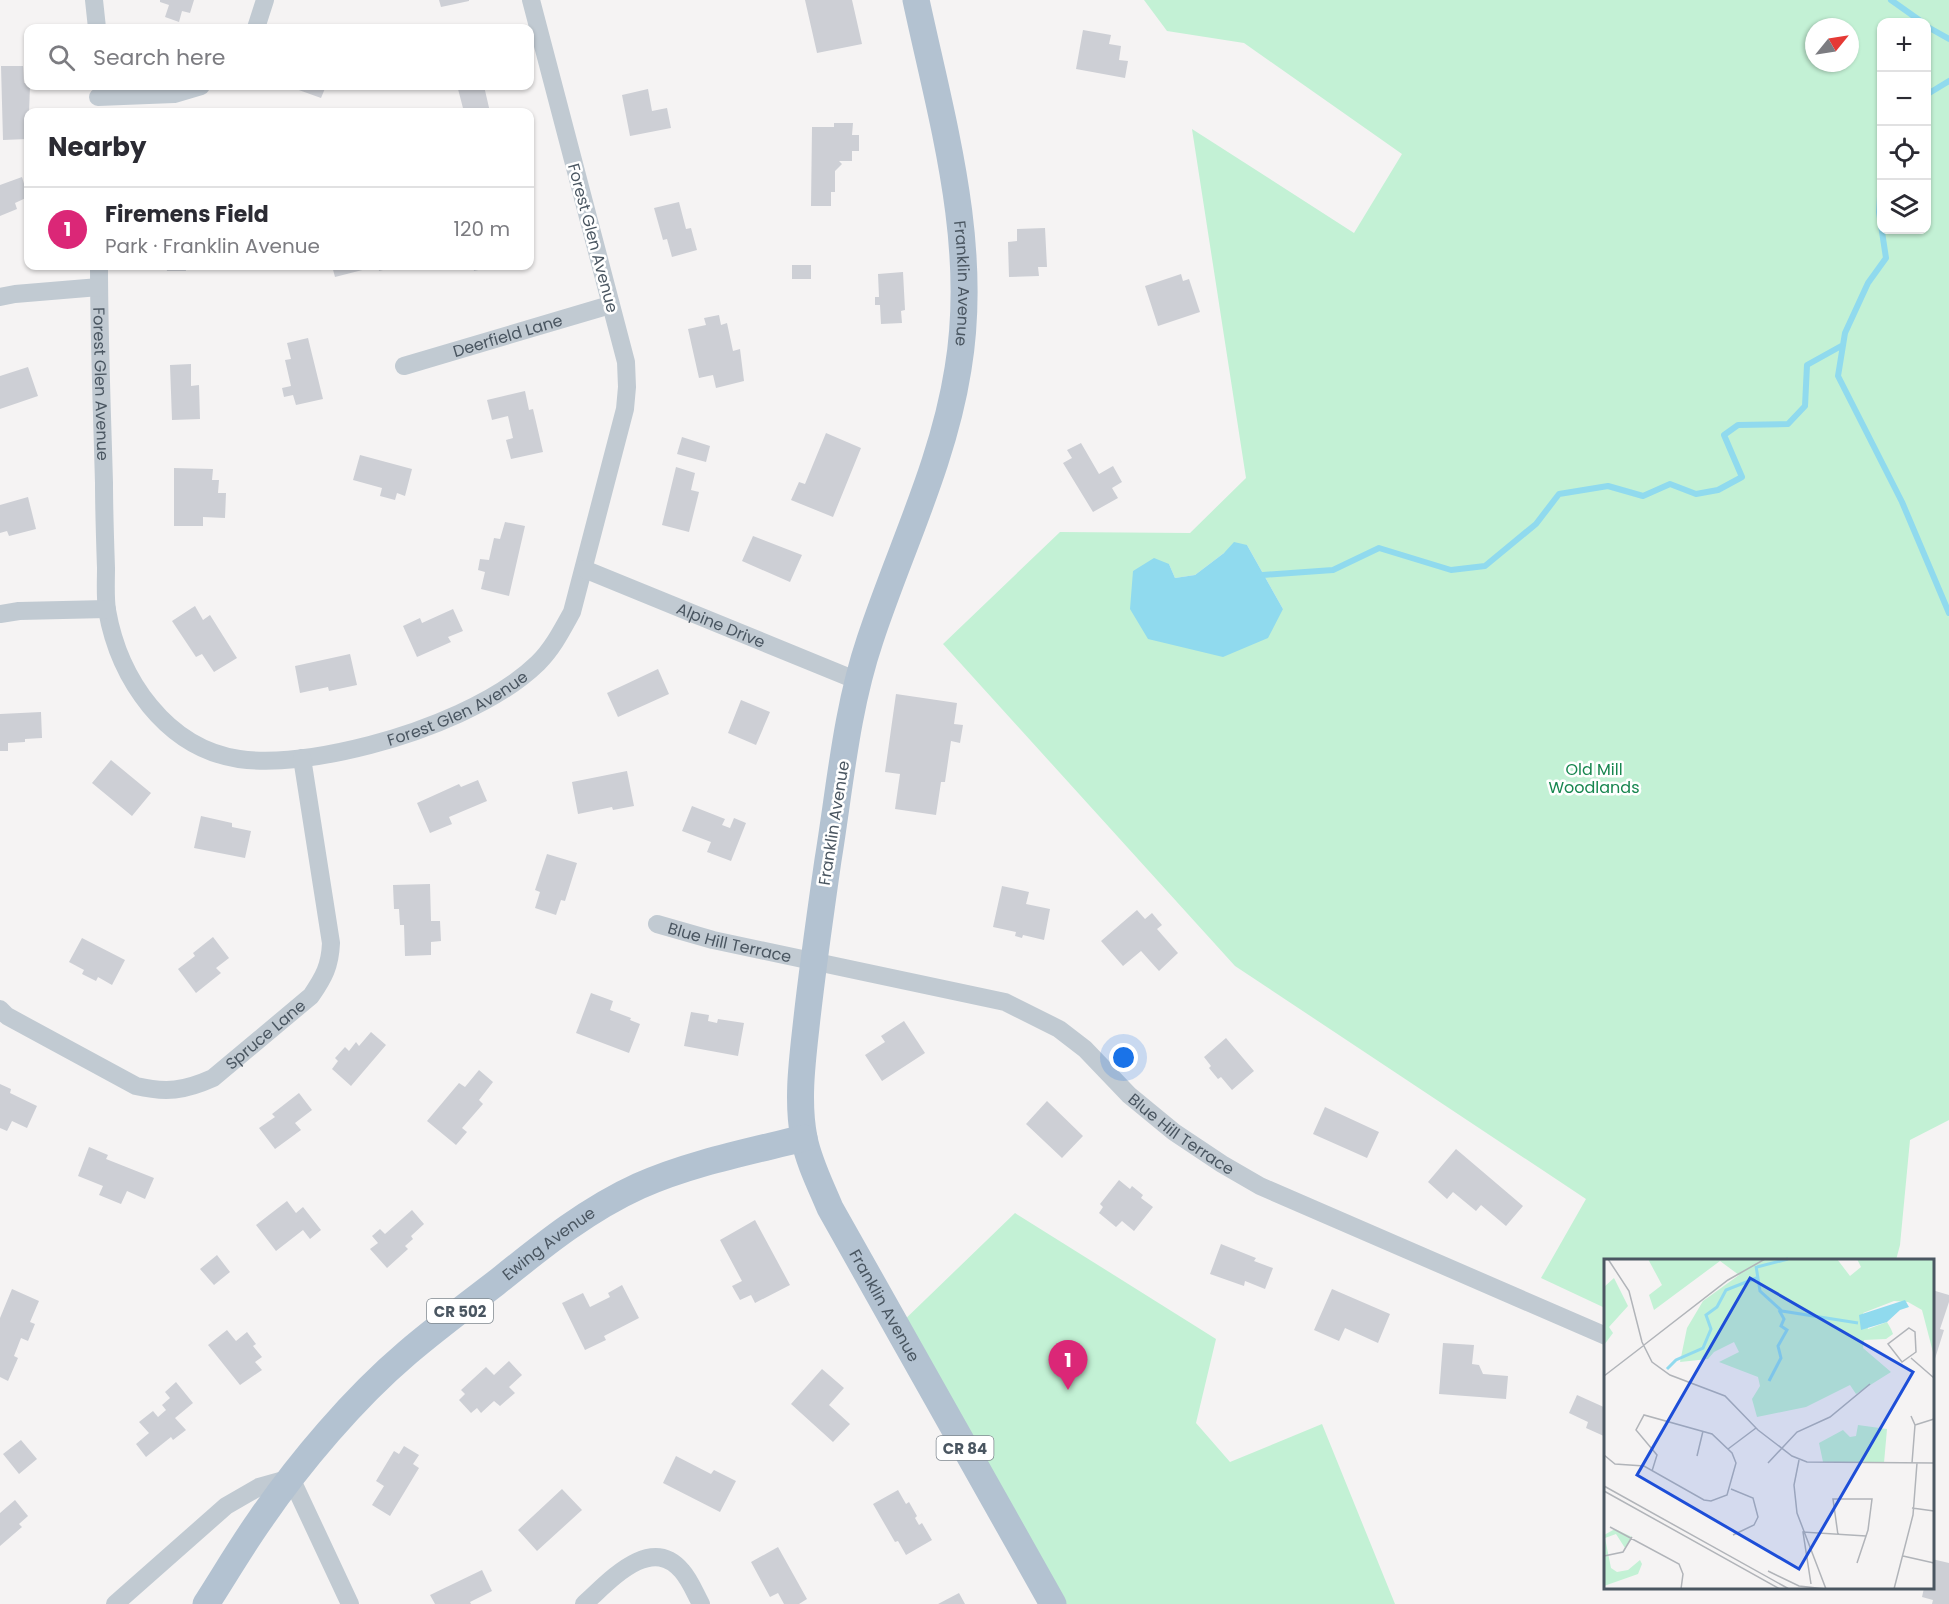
<!DOCTYPE html>
<html lang="en">
<head>
<meta charset="utf-8">
<style>
  :root { --surface:#fff; --page:#f7f7f7; --text:#2b2b33; --muted:#7c7c81; --line:#e1e1e2; --accent:#db2777 }
  body { margin:0; font-family:Poppins,sans-serif; background:var(--page); color:var(--text) }
  .controls { position:absolute; right:18px; top:18px; display:grid; overflow:hidden; border-radius:12px; box-shadow:0 2px 4px #0004 }
  .controls button { width:54px; height:54px; display:grid; place-items:center; padding:0; border:0; border-bottom:2px solid var(--line); background:var(--surface); color:var(--text); font:30px sans-serif }
  .compass { position:absolute; left:1805px; top:18px; width:54px; height:54px; border-radius:50%; background:var(--surface); box-shadow:0 2px 4px #0004; rotate:60deg }
  .you { position:absolute; left:1124px; top:1058px; width:21px; height:21px; margin:-15px; border:4px solid #fff; border-radius:50%; background:#1a73e8; box-shadow:0 0 0 9px #1a73e833 }
  .badge { display:grid; place-items:center; width:39px; height:39px; border-radius:50%; background:var(--accent); color:#fff; font-size:20px; font-weight:700 }
  .pin { position:absolute; translate:-50% -50px; filter:drop-shadow(0 2px 3px #0008) }
  .pin::after { content:''; position:absolute; top:32px; width:21px; height:18px; background:inherit; clip-path:polygon(0 0,100% 0,50% 100%) }
  .list { margin:0; padding:0; list-style:none }
  h2 { display:flex; justify-content:space-between; align-items:center; height:78px; margin:0; padding:0 24px; font-size:26px }
  h2 small { font-size:20px; font-weight:400; color:var(--muted) }
  .list li { display:grid; grid-template-columns:39px 1fr auto; gap:18px; align-items:center; box-sizing:border-box; height:84px; padding:0 24px; border-top:2px solid var(--line) }
  .list b { display:block; font-size:22px; white-space:nowrap }
  .list p { margin:0; font-size:20px; white-space:nowrap; color:var(--muted) }
  .list em { font-size:20px; font-style:normal; color:var(--muted) }
  .icon { flex:none; width:33px; height:33px; fill:none; stroke:currentColor; stroke-width:2; stroke-linecap:round; stroke-linejoin:round }
  .map { position:relative; flex:none; width:1949px; height:1604px; overflow:hidden }
  .search { position:absolute; background:var(--surface); box-shadow:0 2px 4px #0004; left:24px; top:24px; width:510px; height:66px; display:flex; align-items:center; gap:15px; box-sizing:border-box; padding:0 21px; border-radius:12px; color:var(--muted); font-size:22px }
  .panel { position:absolute; background:var(--surface); box-shadow:0 2px 4px #0004; left:24px; top:108px; width:510px; height:162px; border-radius:12px }
  .map>svg:first-child { display:block }
  .green { fill:#c3f1d5; fill-rule:evenodd }
  .water { fill:#90daee }
  .lines { fill:none; stroke-linecap:round; stroke-linejoin:round }
  .stream { stroke:#90daee; stroke-width:6 }
  .building { fill:#cdcfd5 }
  .minor { stroke:#c1cad2; stroke-width:18 }
  .primary { stroke:#b3c2d1; stroke-width:27 }
  .labels { text-anchor:middle; dominant-baseline:central; stroke-width:5; stroke-linejoin:round; paint-order:stroke }
  .shield { fill:#fff; stroke:#808990; stroke-width:1.5 }
  .shield-label { font-size:15px; font-weight:bold; fill:#4a5661 }
  .street-label { font-size:16px; fill:#4a5661; stroke:#fff }
  .park-label { font-size:16px; fill:#17864f; stroke:#fff }
  .inset-river { fill:none; stroke:#90daee; stroke-width:3 }
  .inset-road { fill:none; stroke:#b1b4b9; stroke-width:1.5 }
  .view { fill:#1d4ed8; fill-opacity:0.15; stroke:#1d4ed8; stroke-width:3 }
  .inset-edge { fill:none; stroke:#4a5661; stroke-width:3 }
</style>
</head>
<body>
<div class="map">
<svg width="1949" height="1604" viewBox="0 0 1949 1604">
  <rect width="100%" height="100%" fill="#f5f3f3"/>
  <!-- green -->
  <path class="green" d="M1144,0h805v1120l-39,20 -10,105 -4,15h-290l-1,48 -64,-30 45,-79 -351,-233 -292,-322 117,-112 130,1 56,-55 -54,-349 162,104 48,-79 -158,-111 -77,-12zM1882,22h44v208h-44zM1814,27h36v36h-36zM1247,545l36,64 -150,-38 36,-7 6,14 20,-3 29,-22z
    M1015,1213l201,126 -20,84 34,39 92,-38 73,180h-342l-156,-277z"/>
  <!-- water -->
  <path class="water" d="M1234,542l13,3 36,64 -15,29 -45,19 -75,-18 -18,-30 3,-38 21,-13 15,6 6,14 20,-3 29,-22z"/>
  <g class="lines">
    <!-- stream -->
    <path class="stream" d="M1891,0l31,22
      M1926,26l23,13
      M1926,95l23,-14
      M1882,165l-3,47 7,46 -18,25 -23,50 -7,43 64,126 47,111
      M1263,575l70,-5 46,-22 72,22 34,-4 51,-42 23,-30 49,-8 35,10 27,-12 26,10 22,-4 24,-13 -18,-42 14,-10 50,-1 17,-18 2,-41 36,-20"/>
  </g>
  <!-- building -->
  <path class="building" d="M160,0h34l-4,13 -8,-2 -3,11 -14,-5 4,-12 -9,-3z
    M439,0h30v1l-28,6z
    M805,0h47l10,44 -45,9z
    M1083,30l28,5 -2,9 12,2 -2,14 9,1 -3,17 -49,-9z
    M1,66h22l1,17h4l2,3 -2,53 -25,1z
    M298,86h28l-5,12 -25,-9z
    M449,86h35l6,26h-26l-6,-23 -8,1z
    M648,89l4,22 15,-3 4,20 -41,8 -8,-41z
    M834,123h19l-1,12h7v16h-7v10h-13l3,3 -7,7v21h-4v14h-20l1,-79h22z
    M22,177l6,20 -13,6 2,6 -17,7v-31z
    M679,202l7,27 5,-1 6,22 -25,7 -5,-18 -4,1 -9,-32z
    M1045,228l2,39h-9l1,9 -30,1 -1,-35 9,-1v-12z
    M792,265h19v14h-19z
    M166,266h19l1,5h-19z
    M332,266h46l-43,11z
    M378,266h21l-20,5z
    M473,266h22l-21,5z
    M903,272l2,38 -4,1 1,12 -21,1 -1,-19h-5v-8h4l-1,-23z
    M1181,274l2,7 6,-2 11,33 -42,14 -13,-40z
    M719,315l2,10 6,-2 6,28 7,-2 4,32 -28,7 -3,-13 -14,3 -11,-49 18,-4 -2,-7z
    M308,338l15,61 -27,6 -3,-10 -9,2 -2,-9 9,-2 -6,-26 6,-1 -4,-16z
    M191,364v22l8,-1 1,34 -28,1 -2,-55z
    M28,367l10,29 -38,13v-33z
    M525,391l4,19 4,-1 10,43 -32,7 -5,-19 7,-2 -5,-22 -16,4 -5,-20z
    M826,433l35,15 -28,69 -42,-17 8,-18 6,2z
    M682,437l28,9 -4,16 -29,-8z
    M1081,443l18,31 14,-8 9,16 -10,6 6,10 -25,14 -30,-49 9,-5 -5,-8z
    M360,455l52,14 -7,27 -8,-3 -2,7 -15,-4 2,-8 -29,-8z
    M676,467l19,6 -4,17 8,2 -10,40 -27,-7z
    M174,468l39,1 -1,11h7l-1,13h8l-1,25 -22,-1v9h-29z
    M28,497l8,32 -27,7 -2,-5 -7,2v-28z
    M505,522l20,4 -16,70 -28,-7 4,-17 -7,-2 2,-11 9,1 5,-22 6,1z
    M753,536l49,19 -12,27 -48,-21z
    M195,606l8,14 7,-5 27,43 -23,14 -12,-18 -6,3 -24,-36z
    M453,609l10,22 -15,6 3,5 -34,15 -14,-31 17,-8 2,5z
    M350,654l7,31 -28,6 -1,-4 -28,6 -5,-27z
    M658,669l11,25 -51,23 -11,-24z
    M896,694l61,9 -3,21 9,1 -3,18 -9,-2 -6,41h-4l-5,33 -41,-6 5,-35 -15,-2z
    M741,700l29,12 -14,33 -28,-12z
    M41,712l1,26 -17,1v3l-17,1v8h-8v-37z
    M111,760l40,33 -19,23 -40,-33z
    M627,771l7,35 -21,4 -1,-3 -34,7 -6,-32z
    M478,780l9,21 -38,16 3,7 -22,9 -13,-30 42,-19 2,3z
    M692,806l33,13 -3,6 8,3 4,-10 12,5 -15,38 -24,-9 4,-10 -29,-11z
    M201,816l31,7v4l19,4 -6,27 -51,-10z
    M547,854l30,9 -12,38 -4,-1 -5,15 -21,-7 5,-16 -5,-2z
    M430,884l1,37h9l1,20 -10,1v13l-26,1 -1,-31h-4l-1,-16h-5l-1,-24z
    M1002,886l27,6 -3,12 24,5 -6,31 -21,-5 -1,3 -7,-2 1,-4 -23,-5z
    M1137,910l8,9 7,-6 10,12 -5,4 21,24 -19,18 -18,-20 -18,15 -22,-25z
    M213,937l16,21 -13,10 5,5 -25,20 -18,-24 17,-13 -2,-3z
    M82,938l43,22 -13,25 -14,-8 -2,4 -14,-7 2,-4 -15,-8z
    M591,993l22,8 -3,9 21,8 -1,2 10,4 -11,29 -53,-20z
    M691,1012l18,3 -1,6 9,2 1,-4 26,4 -6,33 -54,-10z
    M904,1021l21,32 -43,28 -17,-26 20,-13 -4,-6z
    M371,1032l15,13 -35,41 -19,-17 6,-8 -3,-3 10,-11 4,4 7,-9 3,4z
    M1226,1038l28,33 -22,19 -11,-13 -3,2 -9,-11 2,-2 -7,-9z
    M479,1070l14,12 -14,18 4,4 -21,24 5,4 -11,13 -29,-24 32,-38 6,4z
    M0,1084l11,5 -1,4 27,13 -10,22 -15,-7 -5,10 -7,-3z
    M299,1093l13,17 -17,13 6,7 -26,19 -16,-21 16,-11 -3,-3z
    M1047,1101l36,35 -21,22 -36,-34z
    M1325,1107l54,25 -12,26 -54,-24z
    M89,1147l19,8 -2,4 48,19 -9,21 -18,-8 -6,13 -22,-9 4,-9 -25,-10z
    M1456,1149l67,57 -17,20 -25,-21 -5,6 -23,-19 -6,7 -19,-17z
    M1119,1180l11,9 2,-3 11,9 -2,3 12,9 -19,24 -12,-10 -6,6 -17,-14 4,-6 -3,-3z
    M287,1201l9,12 7,-6 18,23 -11,9 -7,-9 -27,21 -20,-26z
    M412,1210l12,14 -13,12 2,3 -8,7 3,3 -21,19 -17,-19 8,-6 -6,-7 8,-7 5,5z
    M755,1220l35,65 -35,18 -4,-8 -11,5 -8,-14 10,-5 -22,-41z
    M1221,1244l35,14 -2,3 19,7 -8,21 -20,-8 -1,5 -34,-12z
    M217,1255l13,17 -16,13 -14,-16z
    M622,1285l17,33 -35,18 2,4 -21,10 -23,-47 21,-10 7,14 20,-10 -2,-4z
    M12,1289l27,12 -9,21 5,2 -7,17 -7,-3 -7,18 4,2 -10,23 -8,-4v-59z
    M1332,1289l58,25 -12,29 -33,-15 -6,13 -25,-11z
    M1932,1290l17,5v7l-9,27 4,1 -11,35z
    M227,1330l9,11 11,-9 9,12 -3,2 9,11 -7,5 7,8 -22,15 -32,-40z
    M1443,1343l31,2 -2,19 7,1 4,9 25,2 -2,23 -67,-5z
    M509,1361l13,14 -13,12 6,6 -15,13 -6,-5 -13,12 -4,-5 -6,5 -12,-13 6,-6 -4,-4 25,-23 8,8z
    M822,1369l22,19 -15,17 21,19 -17,18 -42,-38z
    M176,1382l17,21 -18,15 11,12 -13,10 -2,-3 -25,20 -10,-13 13,-11 -10,-11 14,-11 5,6 8,-7 -4,-5 8,-7 -5,-6z
    M1577,1395l29,13v29l-20,-9 2,-6 -19,-9z
    M21,1440l16,19 -18,15 -16,-20z
    M404,1446l15,9 -6,9 6,4 -29,48 -18,-11 12,-19 -8,-5 18,-30 5,3z
    M676,1456l35,18 3,-4 22,11 -16,31 -57,-29z
    M562,1489l20,21 -45,41 -19,-21z
    M898,1490l8,14 3,-2 8,14 -2,2 4,7 3,-2 10,17 -26,15 -8,-14 -3,1 -22,-38z
    M15,1500l13,16 -9,8 3,3 -22,19v-33z
    M778,1547l29,52 -8,5h-15l-6,-11 -8,4 -19,-35z
    M1932,1559l17,4v41h-17l1,-4 -11,-3 2,-9h8z
    M482,1570l10,21 -22,11 1,2h-36l-5,-9z
    M959,1593l6,11h-27z"/>
  <g class="lines">
    <!-- minor -->
    <g class="minor">
      <path d="M94,0l3,28"/>
      <path d="M256,28l9,-28"/>
      <path d="M98,97l76,-3 27,-8"/>
      <path id="s1" d="M99,266c0,72 3,144 5,217 0,28 1,56 2,85 0,13 -1,29 1,42 12,69 59,138 132,149 40,6 92,-4 131,-14 54,-14 127,-42 168,-82 15,-15 24,-33 34,-51l53,-203 2,-22 -1,-25 -95,-362"/>
      <path d="M0,297l15,-3 84,-7"/>
      <path id="s2" d="M404,366l206,-61"/>
      <path id="s3" d="M584,569l274,112"/>
      <path d="M0,614l19,-3 88,-2"/>
      <path id="s4" d="M657,924l56,16 292,62 54,27 26,20 44,46 45,37 48,32 38,22 346,150"/>
      <path id="s5" d="M0,1009l7,7 129,70c30,7 48,5 77,-8l98,-82c13,-19 19,-30 20,-53l-29,-185"/>
      <path d="M115,1604l111,-98 33,-19 32,-9 59,126"/>
      <path d="M584,1604c24,-21 66,-71 98,-33 8,9 13,22 19,33"/>
    </g>
    <!-- primary -->
    <g class="primary">
      <path id="s6" d="M916,0c26,121 63,244 42,369 -15,95 -58,180 -88,271 -24,71 -30,147 -42,220 -8,56 -16,111 -22,167 -4,36 -9,75 -2,111 5,25 17,48 26,70l223,396"/>
      <path id="s7" d="M206,1604c18,-28 35,-57 54,-84 39,-57 94,-122 147,-167 28,-24 59,-47 89,-70 45,-36 90,-73 143,-97 52,-23 109,-34 165,-48"/>
    </g>
  </g>
  <g class="labels">
    <!-- shield labels -->
    <g class="shield">
      <rect x="427" y="1299" width="66" height="24" rx="4.5"/>
      <rect x="936.5" y="1436" width="57" height="24" rx="4.5"/>
    </g>
    <g class="shield-label">
      <text x="460" y="1311">CR 502</text>
      <text x="965" y="1448">CR 84</text>
    </g>
    <!-- street labels -->
    <g class="street-label">
      <text transform="translate(593 238) rotate(75)">Forest Glen Avenue</text>
      <text stroke="none"><textPath href="#s6" startOffset="288">Franklin Avenue</textPath></text>
      <text stroke="none"><textPath href="#s2" startOffset="108">Deerfield Lane</textPath></text>
      <text stroke="none"><textPath href="#s1" startOffset="118">Forest Glen Avenue</textPath></text>
      <text stroke="none"><textPath href="#s3" startOffset="148">Alpine Drive</textPath></text>
      <text stroke="none"><textPath href="#s1" startOffset="784">Forest Glen Avenue</textPath></text>
      <text transform="translate(834 823) rotate(-81)">Franklin Avenue</text>
      <text stroke="none"><textPath href="#s4" startOffset="75">Blue Hill Terrace</textPath></text>
      <text stroke="none"><textPath href="#s5" startOffset="304">Spruce Lane</textPath></text>
      <text stroke="none"><textPath href="#s4" startOffset="579">Blue Hill Terrace</textPath></text>
      <text stroke="none"><textPath href="#s7" startOffset="502">Ewing Avenue</textPath></text>
      <text stroke="none"><textPath href="#s6" startOffset="1350">Franklin Avenue</textPath></text>
    </g>
    <!-- park labels -->
    <g class="park-label">
      <text x="1594" y="769">Old Mill<tspan x="1594" dy="18">Woodlands</tspan></text>
    </g>
  </g>
  <!-- overview -->
  <g transform="translate(1604 1259)">
    <rect width="330" height="330" fill="#f5f3f3"/>
    <path d="M44,0h189l13,17 11,-9 -4,-8h77v97l-12,-46 -14,-8 -14,-1 -31,12 5,16 19,-7 4,7 2,5 -7,5 -22,1 -1,8 28,24 -35,22 -6,-9 -44,22 -49,10 -5,-18 8,-13 -2,-9 -39,-15 20,-10 -5,-10 -20,10 -6,7 -28,3 7,-34 16,-27 36,-26 -19,-14 -66,49 -5,-15 13,-10zM10,19l14,28 -19,21 4,6 -9,12v-58zM254,166l29,4 -3,34 -61,-1 -4,-19 24,-13 7,7 6,-1zM11,270l17,8 -7,11 -9,-14 -11,4 6,30 6,4 11,-2 12,-10 2,4 -4,10 -34,12v-51z" fill="#c3f1d5"/>
    <path d="M301,41l4,7 -9,3 -13,12 -26,8 -2,-15z" fill="#90daee"/>
    <path class="inset-river" d="M152,7l4,25 22,20 76,12M153,8l31,-8M63,110l9,-9 27,-12 8,-19 -5,-14 11,-8 9,-17 33,-13M165,122l12,-23 -3,-12 9,-16 -6,-4 3,-7 -5,-9"/>
    <path class="inset-road" d="M4,0l21,32 13,51 10,20 18,13 55,21 33,34 34,26 15,6 127,1M305,69l6,4 1,20 -14,10 -14,-18zM40,86l84,-65 37,-21M307,99l23,20M0,117l39,-30M307,157l4,9 -3,38M311,166l19,-6M124,190l28,-21M0,196l11,9 29,2 60,34 7,1 16,-6 9,-32 -4,-10 -20,-19 -68,-19 -8,15 21,25 -5,16M93,197l6,-25M195,201l-5,25 3,28 29,76M164,204l29,-31 33,-15 40,-33M0,227l185,103M127,230l22,9 5,19 -4,8 -21,10M0,232l176,98M308,249l22,3M6,268l69,37 4,10 -2,15M234,276l-5,-36h39l-4,31 -11,33M0,297l19,-4 9,-15M299,297l31,7M164,312l31,15 27,3M207,325l-8,-52 63,4M290,330l19,-74 4,-52"/>
    <path class="view" d="M146,19l163,94 -114,197 -162,-94z"/>
    <rect width="330" height="330" class="inset-edge"/>
  </g>
</svg>
<div class="controls">
<button>+</button>
<button>−</button>
<button><svg class="icon" aria-label="locate" viewBox="0 0 24 24"><circle cx="12" cy="12" r="6"/><path d="M12 2v4M12 18v4M2 12h4M18 12h4"/></svg></button>
<button><svg class="icon" aria-label="layers" viewBox="0 0 24 24"><path d="M12 4l9 5-9 5-9-5zM3 14l9 5 9-5"/></svg></button>
</div>
<svg class="compass" viewBox="-18 -18 36 36"><path d="M0-13l5 13h-10z" fill="#e53935"/><path d="M0 13l5-13h-10z" fill="#7c7c81"/></svg>
<div class="you"></div>
<div class="pin badge" style="left:1068px;top:1390px">1</div>
<div class="search"><svg class="icon" aria-label="search" viewBox="0 0 24 24"><circle cx="10" cy="10" r="6"/><path d="M15 15l6 6"/></svg>Search here</div>
<section class="panel">
<h2>Nearby<small></small></h2>
<ul class="list">
<li><span class="badge">1</span><div><b>Firemens Field</b><p>Park · Franklin Avenue</p></div><em>120 m</em></li>
</ul>
</section>
</div>
</body>
</html>
